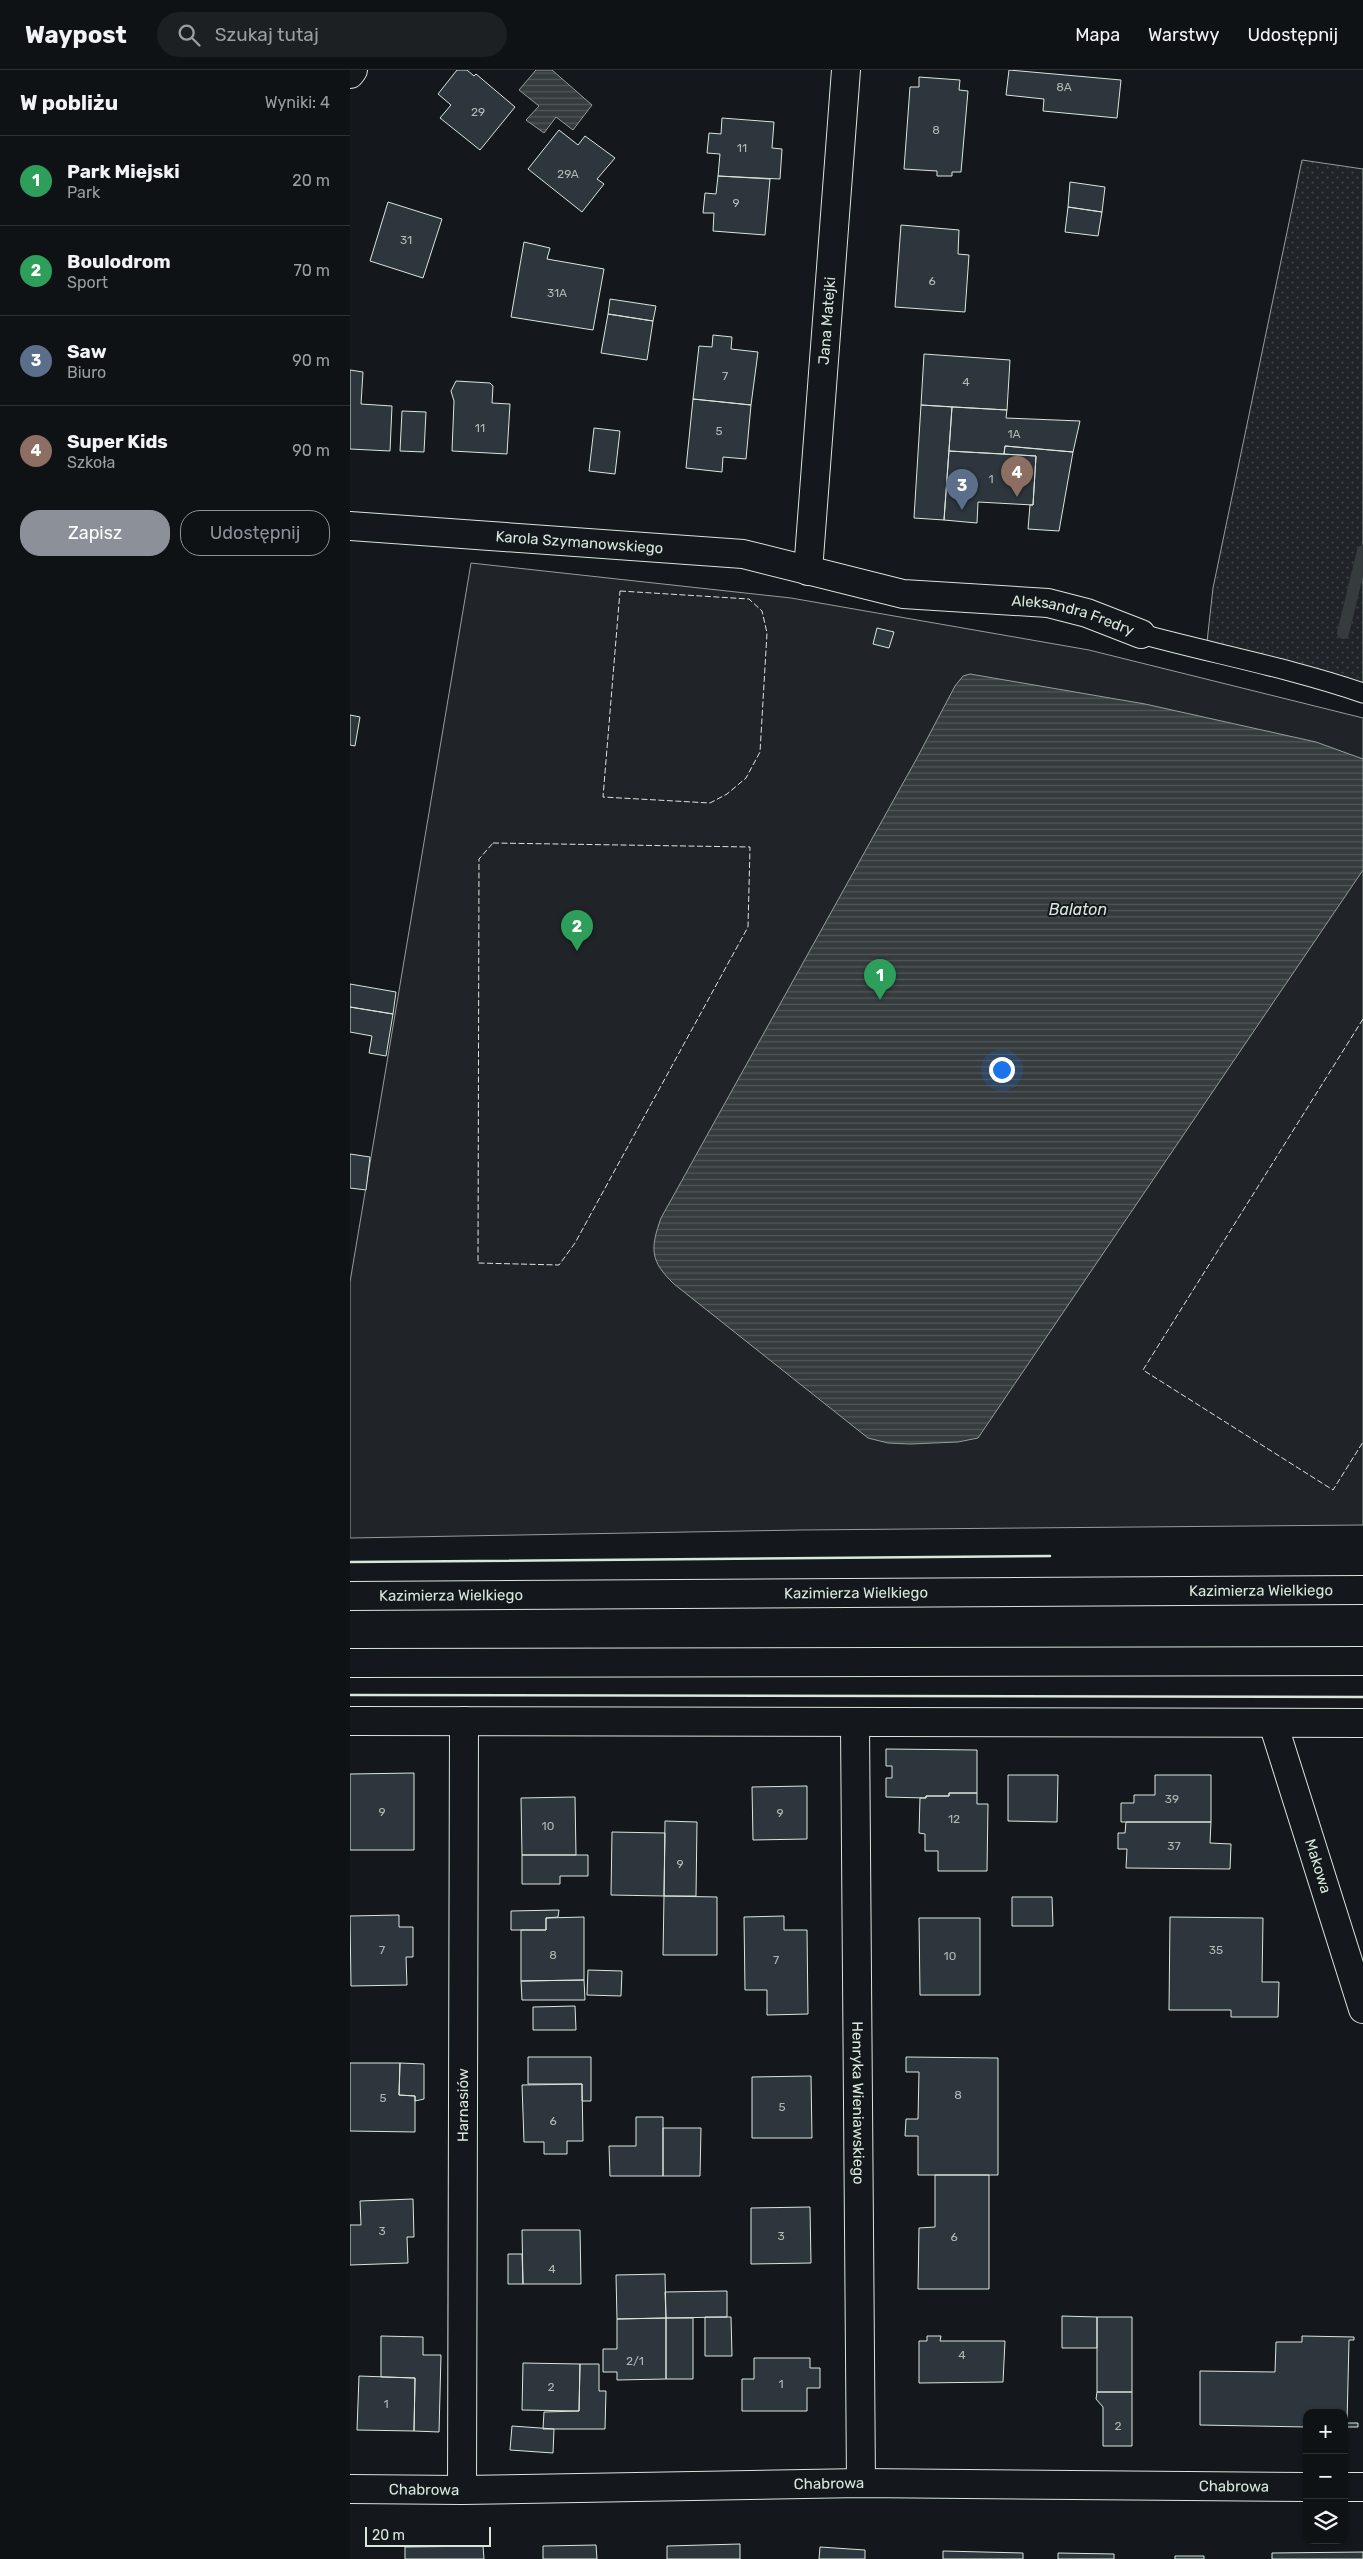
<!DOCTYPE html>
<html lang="pl">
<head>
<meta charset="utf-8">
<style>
  :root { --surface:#0f1215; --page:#1d2022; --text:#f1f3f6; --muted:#9b9ea0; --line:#2f3234; --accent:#8c9099 }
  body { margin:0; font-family:Rubik,sans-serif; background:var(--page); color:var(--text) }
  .controls { position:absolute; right:15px; bottom:15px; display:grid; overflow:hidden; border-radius:10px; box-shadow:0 1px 4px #0004 }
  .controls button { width:45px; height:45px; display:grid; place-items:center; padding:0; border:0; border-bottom:1px solid var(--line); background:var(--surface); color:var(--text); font:25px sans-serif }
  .scale { position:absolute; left:15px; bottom:12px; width:126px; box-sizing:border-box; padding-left:5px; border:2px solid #d8e6dc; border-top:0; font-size:14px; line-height:18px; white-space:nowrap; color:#d8e6dc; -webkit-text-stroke:4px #14181c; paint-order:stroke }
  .you { position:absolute; left:651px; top:999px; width:18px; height:18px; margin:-12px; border:4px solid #fff; border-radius:50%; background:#1a73e8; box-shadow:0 0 0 8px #1a73e833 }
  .badge { display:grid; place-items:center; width:32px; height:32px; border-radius:50%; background:var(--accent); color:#fff; font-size:16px; font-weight:700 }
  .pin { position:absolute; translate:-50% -41px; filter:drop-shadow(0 1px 2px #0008) }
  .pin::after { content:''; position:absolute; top:26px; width:18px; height:15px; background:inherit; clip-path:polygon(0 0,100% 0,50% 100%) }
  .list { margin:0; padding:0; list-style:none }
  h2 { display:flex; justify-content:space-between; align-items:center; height:65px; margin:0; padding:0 20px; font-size:21px }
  h2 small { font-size:16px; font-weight:400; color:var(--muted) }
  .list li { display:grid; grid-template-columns:32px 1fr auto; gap:15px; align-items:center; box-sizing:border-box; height:90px; padding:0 20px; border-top:1px solid var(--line) }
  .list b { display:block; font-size:19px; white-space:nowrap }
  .list p { margin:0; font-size:16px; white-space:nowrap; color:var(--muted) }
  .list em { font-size:16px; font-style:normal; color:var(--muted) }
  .actions { display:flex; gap:10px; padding:15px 20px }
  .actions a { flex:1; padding:11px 0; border:1px solid var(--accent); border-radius:20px; text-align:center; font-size:18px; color:var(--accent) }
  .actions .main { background:var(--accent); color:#fff }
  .icon { flex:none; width:28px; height:28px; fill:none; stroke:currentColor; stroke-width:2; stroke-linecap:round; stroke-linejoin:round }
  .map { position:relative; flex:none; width:1013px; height:2489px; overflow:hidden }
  header { display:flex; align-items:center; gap:30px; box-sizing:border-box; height:70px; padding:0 25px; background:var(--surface); border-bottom:1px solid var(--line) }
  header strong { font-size:24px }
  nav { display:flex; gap:28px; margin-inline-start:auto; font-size:18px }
  .search { width:350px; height:45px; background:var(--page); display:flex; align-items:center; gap:12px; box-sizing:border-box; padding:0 18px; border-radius:28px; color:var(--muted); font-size:19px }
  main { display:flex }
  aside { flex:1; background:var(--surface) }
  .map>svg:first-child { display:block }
  .grass { fill:url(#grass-dots); stroke:#939e99 }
  .park { fill:#202428; stroke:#939e99 }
  .water { fill:url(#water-rules); stroke:#939e99 }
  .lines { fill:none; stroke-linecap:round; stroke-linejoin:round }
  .stream { stroke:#363b3e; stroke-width:12 }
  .building { fill:#2c363c; stroke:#d8e6dc }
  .lane-casing { stroke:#d8e6dc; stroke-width:21 }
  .street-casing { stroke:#d8e6dc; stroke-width:30 }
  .secondary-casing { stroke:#d8e6dc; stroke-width:30 }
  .lane { stroke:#14181c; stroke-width:19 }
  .street { stroke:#14181c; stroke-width:28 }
  .secondary { stroke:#14181c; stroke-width:28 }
  .fence { stroke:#d8e6dc; stroke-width:1; stroke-dasharray:6 2.5; stroke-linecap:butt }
  .wall { stroke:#d8e6dc; stroke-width:2.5 }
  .labels { text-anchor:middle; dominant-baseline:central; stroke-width:4; stroke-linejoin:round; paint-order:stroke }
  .number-label { font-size:12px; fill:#adbab4 }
  .street-label { font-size:15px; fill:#d8e6dc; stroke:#14181c }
  .water-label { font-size:16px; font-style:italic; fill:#d8e6dc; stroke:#14181c }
</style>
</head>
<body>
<header>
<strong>Waypost</strong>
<div class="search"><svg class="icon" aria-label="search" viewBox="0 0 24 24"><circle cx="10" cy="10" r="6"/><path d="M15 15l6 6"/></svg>Szukaj tutaj</div>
<nav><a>Mapa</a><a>Warstwy</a><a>Udostępnij</a></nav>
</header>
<main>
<aside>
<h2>W pobliżu<small>Wyniki: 4</small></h2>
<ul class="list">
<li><span class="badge" style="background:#2e9e5b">1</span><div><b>Park Miejski</b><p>Park</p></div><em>20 m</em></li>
<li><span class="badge" style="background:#2e9e5b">2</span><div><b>Boulodrom</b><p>Sport</p></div><em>70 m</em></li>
<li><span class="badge" style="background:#5c6f8a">3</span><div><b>Saw</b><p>Biuro</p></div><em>90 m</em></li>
<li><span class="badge" style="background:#8d6e63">4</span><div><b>Super Kids</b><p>Szkoła</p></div><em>90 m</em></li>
</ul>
<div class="actions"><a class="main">Zapisz</a><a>Udostępnij</a></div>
</aside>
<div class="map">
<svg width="1013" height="2489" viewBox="0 0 1013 2489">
  <defs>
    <pattern id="grass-dots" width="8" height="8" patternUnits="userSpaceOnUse" patternTransform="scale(1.25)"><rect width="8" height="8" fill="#202428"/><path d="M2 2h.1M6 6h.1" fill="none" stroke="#404447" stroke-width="1.8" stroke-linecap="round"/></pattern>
    <pattern id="water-rules" width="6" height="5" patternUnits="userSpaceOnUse" patternTransform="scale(1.25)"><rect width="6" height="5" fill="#363b3e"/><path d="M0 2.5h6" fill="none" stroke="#525759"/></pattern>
  </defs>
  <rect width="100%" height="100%" fill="#14181c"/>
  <!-- grass -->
  <path class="grass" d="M952,90l61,9v528l-157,-46 7,-63z"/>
  <!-- park -->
  <path class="park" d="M121,493l320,35 298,52 274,68v807l-563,5 -450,8v-256z"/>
  <!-- water -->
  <path class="water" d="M186,0h16l40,35 -19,25 -17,-13 -12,16 -18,-13 13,-14 -20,-16z
    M620,604l175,30 171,38 47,17v111l-385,568 -20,4 -48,2 -22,-1 -20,-5 -194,-154c-24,-23 -24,-35 -13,-66l256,-460 38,-72 8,-10z"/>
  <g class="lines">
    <!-- stream -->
    <path class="stream" d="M993,563l20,-82"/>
  </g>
  <!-- building -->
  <path class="building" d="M107,0h10l7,6 2,-2 39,33 -35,43 -40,-32 11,-13 -13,-11z
    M659,0l112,10 -4,38 -74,-7 1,-12 -38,-4z
    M569,7l41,3 -1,10 9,1 -7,81h-9v4h-15v-5l-33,-2 6,-82h9z
    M372,48l52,4 -2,26 10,1 -2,30 -62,-3 2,-22 -13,-1 2,-20 12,1z
    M209,60l19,15 7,-9 30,22 -18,21 7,5 -22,28 -54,-43z
    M368,106l52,3 -5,56 -52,-4 1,-18h-11l2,-20 11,1z
    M720,112l35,5 -3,25 -34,-5z
    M38,132l54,17 -19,59 -53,-17z
    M718,137l34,5 -4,24 -33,-4z
    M551,155l58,5 -1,24 11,1 -4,57 -70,-5z
    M174,172l26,6 -3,11 57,10 -11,61 -82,-13z
    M260,229l46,7 -3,15 -45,-7z
    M258,244l45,7 -6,39 -46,-7z
    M363,265l19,2 -1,12 27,3 -7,53 -58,-6 6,-53 13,1z
    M574,284l86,6 -3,50 -86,-5z
    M0,300l13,2 -2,32 31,2 -2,45 -40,-2z
    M106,311l34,2 3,3 -1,17 18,1 -3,50 -55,-3 2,-50 -3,-10z
    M343,329l58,6 -5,54 -23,-2 -1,15 -36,-4z
    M571,335l31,2 -8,113 -30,-2z
    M602,337l55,3 -1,8 74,3 -7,31 -68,-6 -1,8 -55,-3z
    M52,341l24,1 -2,40 -24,-1z
    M244,358l26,3 -5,43 -26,-3z
    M655,376l68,6 -14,79 -31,-2 2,-24h3l3,-49 -32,-2z
    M599,381l87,5 -3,49 -55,-3 -1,21 -33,-3z
    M527,558l17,4 -5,16 -16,-4z
    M0,645l10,2 -5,29 -5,-1z
    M0,914l46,8 -3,22 -43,-7z
    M0,937l43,7 -7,42 -17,-3 3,-17 -22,-4z
    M0,1084l20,3 -4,33 -16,-2z
    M536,1679l91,1v43h-28v3h-23v2l-40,-1v-19h6v-12h-6z
    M64,1703v77h-64v-76z
    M658,1705h50l-1,47 -49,-1z
    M805,1705h56v47h-90v-19h13v-8h21z
    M457,1716v53l-54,1 -1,-53z
    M599,1723h28v11h11l-1,67h-49v-20h-13v-17l-6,-1 1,-35h6v-2h23z
    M225,1727l1,58h-54l-1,-57z
    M315,1751l32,1 -1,74h-32z
    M776,1752h85l-1,21 21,1 -1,25 -104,-1 1,-19h-9v-16h7z
    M262,1762l53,1 -1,63 -53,-1z
    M172,1785h66v21h-28v8h-38z
    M314,1826l53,1v58h-54z
    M662,1827h40l1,29h-41z
    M209,1840l-1,7 -12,1v12h-35v-19z
    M49,1845v12h14v30h-7l1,28 -56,1 -1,-70z
    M434,1846v14h23l1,84 -41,1v-25h-22l-1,-73z
    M234,1847v63l-63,1v-51h25v-12z
    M820,1847l93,1 -1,64h17l-1,35h-47v-7h-62z
    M569,1848h61v77h-60z
    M238,1900l34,1 -1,25 -34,-1z
    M234,1910l1,20h-63l-1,-19z
    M225,1936l1,24h-43v-23z
    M178,1987h63v44h-9v-17h-54z
    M556,1987l92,1v117h-80v-39h-13l1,-17h12l1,-47h-13z
    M0,1993h50l-1,32 16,1v36l-65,-1z
    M50,1993l24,1v35l-9,2v-5l-16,-1z
    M461,2006l1,62h-60v-61z
    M232,2014l1,57h-16v13h-23v-12h-20l-2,-57z
    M286,2047h27v59h-53l-1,-30h27z
    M313,2058h38l-1,48h-37z
    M585,2105h54v114h-71l1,-61 16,-1z
    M63,2129l1,38h-7l1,26 -58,2v-40h11l-1,-24z
    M460,2137l1,56 -60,1v-56z
    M172,2160h58l1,54h-58z
    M158,2184h14l1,30h-15z
    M315,2204l1,44 -49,1 -1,-44z
    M377,2221v26l-61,1 -1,-26z
    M712,2246l35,1v31h-35z
    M355,2247h26l1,39h-27z
    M747,2247h35v75h-35z
    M316,2248v61l-49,1v-8h-14v-23h14v-30z
    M316,2248h27v61h-27z
    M31,2266l42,1v18h18l-2,77 -25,-1 1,-53 -34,-1z
    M577,2266h14l-1,5h65l-2,41 -84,1v-42h8z
    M952,2266l52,1v3h-5l-2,83h11v4h-14v-14h-37v14l-107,-2v-54l75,1 1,-30h26z
    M404,2288h56v10h10v20h-13v23h-65v-32h12z
    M173,2293l57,1 -1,47 -57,-1z
    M230,2294h19v27h7l-1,38h-62l1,-17 35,-1z
    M9,2306l56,2 -1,53 -57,-1z
    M747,2322h35v54h-29v-39l-7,-8z
    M162,2356l42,3 -1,24 -43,-3z
    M390,2474v15h-73v-13z
    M246,2475l1,14h-54v-13z
    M133,2476l1,13h-79v-12z
    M470,2477l45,3v9h-46z
    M593,2481l80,2v6h-80z
    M1013,2482v7h-91v-6z
    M708,2483l56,1v5h-56z
    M825,2486h29v3h-29z"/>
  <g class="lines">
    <!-- lane casing -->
    <g class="lane-casing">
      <path id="lane" d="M791,564c74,20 149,34 222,59"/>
    </g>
    <!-- street casing -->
    <g class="street-casing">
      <g id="street">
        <path d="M0,4l3,-4"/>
        <path id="s1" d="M0,456l393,28 160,40 145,9 39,10 54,21"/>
        <path id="s2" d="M458,501l38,-501"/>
        <path d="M0,1651l1013,2"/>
        <path id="s3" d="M923,1653l90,286"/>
        <path id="s4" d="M505,1654l6,759"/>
        <path d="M994,2417h19"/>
        <path id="s5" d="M0,2419l112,1 399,-7 446,4"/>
        <path id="s6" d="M112,2420l2,-769"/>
      </g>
    </g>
    <!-- secondary casing -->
    <g class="secondary-casing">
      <g id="secondary">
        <path id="s7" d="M0,1526l1013,-6"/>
        <path d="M0,1593l1013,-2"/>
      </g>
    </g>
    <!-- lane -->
    <use href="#lane" class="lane"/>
    <!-- street -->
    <use href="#street" class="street"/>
    <!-- secondary -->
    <use href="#secondary" class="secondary"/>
    <!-- fence -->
    <path class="fence" d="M270,521l129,8 13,12 5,22 -7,119 -14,26 -19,16 -17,9 -107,-6z
      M143,773l257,4 -2,80 -173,316 -16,22 -81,-2 1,-404z
      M1013,949l-220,351 190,120 30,-48"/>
    <!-- wall -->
    <path class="wall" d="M0,1492l700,-6
      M0,1625l1013,2"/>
  </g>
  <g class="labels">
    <!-- number labels -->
    <g class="number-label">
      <text x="714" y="17">8A</text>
      <text x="128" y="42">29</text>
      <text x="586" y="60">8</text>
      <text x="392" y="78">11</text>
      <text x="218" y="104">29A</text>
      <text x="386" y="133">9</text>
      <text x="56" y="170">31</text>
      <text x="582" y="211">6</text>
      <text x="207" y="223">31A</text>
      <text x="375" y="306">7</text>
      <text x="616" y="312">4</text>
      <text x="130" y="358">11</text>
      <text x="369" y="361">5</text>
      <text x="664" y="364">1A</text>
      <text x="641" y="409">1</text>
      <text x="822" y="1729">39</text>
      <text x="32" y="1742">9</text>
      <text x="430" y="1743">9</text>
      <text x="604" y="1749">12</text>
      <text x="198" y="1756">10</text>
      <text x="824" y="1776">37</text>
      <text x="330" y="1794">9</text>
      <text x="32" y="1880">7</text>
      <text x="866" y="1880">35</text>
      <text x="203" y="1885">8</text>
      <text x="600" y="1886">10</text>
      <text x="426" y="1890">7</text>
      <text x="608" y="2025">8</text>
      <text x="33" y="2028">5</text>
      <text x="432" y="2037">5</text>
      <text x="203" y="2051">6</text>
      <text x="32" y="2161">3</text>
      <text x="431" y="2166">3</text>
      <text x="604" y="2167">6</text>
      <text x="202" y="2199">4</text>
      <text x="612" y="2285">4</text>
      <text x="285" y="2291">2/1</text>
      <text x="431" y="2314">1</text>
      <text x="201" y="2317">2</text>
      <text x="36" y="2334">1</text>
      <text x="768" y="2356">2</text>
    </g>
    <!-- street labels -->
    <g class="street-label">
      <text stroke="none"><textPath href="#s2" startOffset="251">Jana Matejki</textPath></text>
      <text stroke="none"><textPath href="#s1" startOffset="230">Karola Szymanowskiego</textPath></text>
      <text stroke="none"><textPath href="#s1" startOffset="731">Aleksandra Fredry</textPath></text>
      <text stroke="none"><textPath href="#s7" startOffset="911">Kazimierza Wielkiego</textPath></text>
      <text stroke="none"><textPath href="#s7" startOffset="506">Kazimierza Wielkiego</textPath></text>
      <text stroke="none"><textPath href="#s7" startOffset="101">Kazimierza Wielkiego</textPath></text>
      <text stroke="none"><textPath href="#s3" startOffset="150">Makowa</textPath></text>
      <text stroke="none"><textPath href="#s4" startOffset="379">Henryka Wieniawskiego</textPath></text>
      <text stroke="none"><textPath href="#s6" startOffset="385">Harnasiów</textPath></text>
      <text stroke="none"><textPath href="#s5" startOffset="479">Chabrowa</textPath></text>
      <text stroke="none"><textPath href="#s5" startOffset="884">Chabrowa</textPath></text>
      <text stroke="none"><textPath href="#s5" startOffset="74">Chabrowa</textPath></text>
    </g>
    <!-- water labels -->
    <g class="water-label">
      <text x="728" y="839">Balaton</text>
    </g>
  </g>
</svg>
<div class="controls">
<button>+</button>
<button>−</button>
<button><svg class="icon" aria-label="layers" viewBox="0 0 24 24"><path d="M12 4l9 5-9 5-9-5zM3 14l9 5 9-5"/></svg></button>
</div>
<div class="scale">20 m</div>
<div class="you"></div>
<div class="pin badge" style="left:530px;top:930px;background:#2e9e5b">1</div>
<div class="pin badge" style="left:227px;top:881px;background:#2e9e5b">2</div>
<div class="pin badge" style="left:612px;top:440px;background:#5c6f8a">3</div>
<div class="pin badge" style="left:667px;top:427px;background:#8d6e63">4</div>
</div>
</main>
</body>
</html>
